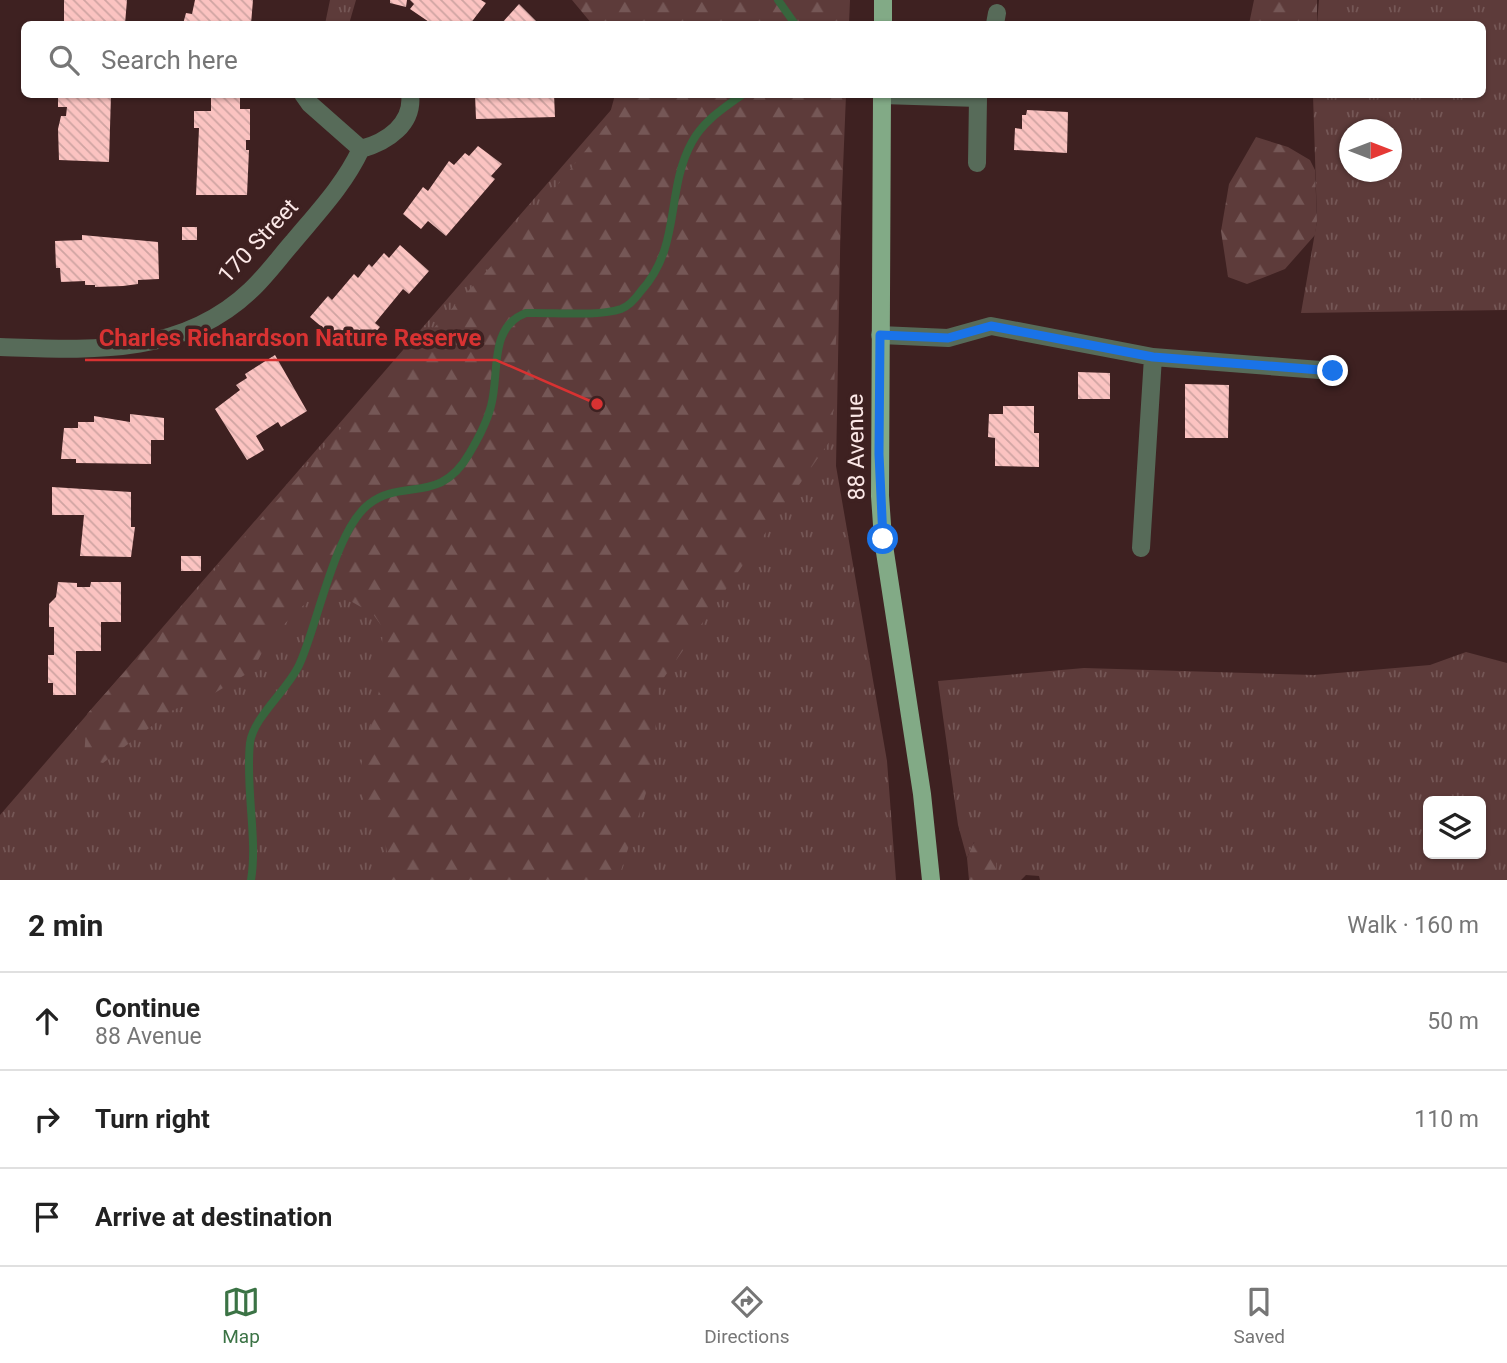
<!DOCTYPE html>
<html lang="en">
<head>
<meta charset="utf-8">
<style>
  :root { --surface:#fff; --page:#f2f2f2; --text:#222; --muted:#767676; --line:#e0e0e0; --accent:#3b7345 }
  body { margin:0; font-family:Roboto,sans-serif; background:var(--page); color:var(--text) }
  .controls { position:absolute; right:21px; bottom:21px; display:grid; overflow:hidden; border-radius:10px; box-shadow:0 2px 5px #0004 }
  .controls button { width:63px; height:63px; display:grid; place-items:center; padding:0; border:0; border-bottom:2px solid var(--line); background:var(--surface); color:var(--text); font:35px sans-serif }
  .compass { position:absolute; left:1339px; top:119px; width:63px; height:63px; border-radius:50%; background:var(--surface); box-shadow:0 2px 5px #0004; rotate:90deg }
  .stop { position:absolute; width:21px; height:21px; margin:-16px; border:5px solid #1a73e8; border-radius:50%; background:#fff }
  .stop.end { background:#1a73e8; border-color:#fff; box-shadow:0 2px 7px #0008 }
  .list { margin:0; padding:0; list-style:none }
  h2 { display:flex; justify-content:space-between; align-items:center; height:91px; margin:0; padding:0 28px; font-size:30px }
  h2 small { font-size:23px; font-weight:400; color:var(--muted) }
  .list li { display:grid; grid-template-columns:46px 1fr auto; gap:21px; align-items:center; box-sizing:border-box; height:98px; padding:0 28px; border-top:2px solid var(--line) }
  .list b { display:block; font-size:26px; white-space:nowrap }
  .list p { margin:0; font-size:23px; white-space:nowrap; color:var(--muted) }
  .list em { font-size:23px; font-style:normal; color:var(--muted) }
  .icon { flex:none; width:38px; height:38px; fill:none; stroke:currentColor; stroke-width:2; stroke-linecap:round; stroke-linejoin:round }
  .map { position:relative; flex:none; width:1507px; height:880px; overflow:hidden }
  .search { position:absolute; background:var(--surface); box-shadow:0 2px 5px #0004; left:21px; right:21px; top:21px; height:77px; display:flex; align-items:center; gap:18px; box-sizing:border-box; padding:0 24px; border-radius:10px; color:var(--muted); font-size:26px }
  .sheet { height:385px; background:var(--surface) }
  nav { display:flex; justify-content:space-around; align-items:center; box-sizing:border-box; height:98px; border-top:2px solid var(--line); background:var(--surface); font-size:19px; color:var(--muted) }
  nav a { display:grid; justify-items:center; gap:4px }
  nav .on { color:var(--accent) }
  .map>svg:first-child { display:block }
  .grass { fill:url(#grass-tufts); fill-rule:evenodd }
  .forest { fill:url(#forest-firs) }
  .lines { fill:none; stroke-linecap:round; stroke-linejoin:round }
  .stream { stroke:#37653d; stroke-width:8 }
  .building { fill:url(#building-back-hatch) }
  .minor { stroke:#576b59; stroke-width:18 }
  .major { stroke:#82aa86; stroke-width:18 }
  .route { stroke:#1a73e8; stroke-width:9 }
  .labels { text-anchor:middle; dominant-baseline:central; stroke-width:7; stroke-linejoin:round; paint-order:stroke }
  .street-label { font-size:23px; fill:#fce8e7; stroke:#3e2121 }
  .leader { fill:none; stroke:#d83232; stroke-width:2.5 }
  .callout-dot { fill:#d83232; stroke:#3e2121; stroke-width:2.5 }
  .callout-label { font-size:24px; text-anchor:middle; font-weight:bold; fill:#d83232; stroke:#3e2121; stroke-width:7; stroke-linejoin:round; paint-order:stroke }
</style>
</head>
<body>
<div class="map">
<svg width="1507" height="880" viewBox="0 0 1507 880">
  <defs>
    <pattern id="grass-tufts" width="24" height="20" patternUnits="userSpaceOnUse" patternTransform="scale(1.75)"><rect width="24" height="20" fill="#5d3b3a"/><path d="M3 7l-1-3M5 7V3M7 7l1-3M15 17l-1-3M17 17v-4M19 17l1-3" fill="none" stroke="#755756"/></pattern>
    <pattern id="forest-firs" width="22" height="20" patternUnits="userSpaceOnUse" patternTransform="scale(1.75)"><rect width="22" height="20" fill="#5d3b3a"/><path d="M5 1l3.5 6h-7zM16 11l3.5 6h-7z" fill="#755756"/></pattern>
    <pattern id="building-back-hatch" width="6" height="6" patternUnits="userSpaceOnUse" patternTransform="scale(1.75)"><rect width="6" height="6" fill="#fbc3c1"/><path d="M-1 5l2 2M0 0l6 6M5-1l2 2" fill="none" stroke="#cfa4a2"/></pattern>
  </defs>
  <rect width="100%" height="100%" fill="#3e2121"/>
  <!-- grass -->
  <path class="grass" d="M330,0h26l-7,24h-24z
    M1319,0h188v310l-206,3 16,-92 -4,-126 169,-1v-70h-165zM1350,130h42v42h-42z
    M624,95h219l-7,371 51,295 9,119h-896v-65z
    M1466,652l41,11v217h-467l-1,-4 -13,-1 -5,5h-25l-22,-38 -7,16 -9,-33 -20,-144 146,-13 230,7 116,-10zM1428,801h53v53h-53z"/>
  <!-- forest -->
  <path class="forest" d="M572,0h278l-1,24h-257z
    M1254,0h63v24h-68z
    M615,95h231l-14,343 -174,248 -5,85 -35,109h-233l2,-27 -5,-31 -18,-21 -3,-35 18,-75 4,-63 -10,-14 -26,-15 -31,-6 -47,46 -16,31 -40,24 -40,16 -70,53 -19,-5 3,-44 266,-299 142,-153 112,-138z
    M1256,137l32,10 22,13 5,10 2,51 -2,14 -30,34 -38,15 -19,-7 -7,-46 8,-47z
    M974,842l22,14v24h-27l-2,-22z"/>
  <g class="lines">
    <!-- stream -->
    <path class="stream" d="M778,0l17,24
      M251,880c7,-40 -6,-94 -1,-137 3,-26 40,-55 50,-80 18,-40 35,-133 69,-159 33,-26 71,1 100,-50 9,-15 18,-32 22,-48 9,-32 -3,-79 35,-93 26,-1 72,4 95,-4 8,-3 15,-11 20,-18 41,-45 24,-100 51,-149 12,-22 31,-33 51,-48"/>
  </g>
  <!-- building -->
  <path class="building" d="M64,0h63l-2,24 -61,-1z
    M195,0h58l-2,24h-68l3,-11 6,1z
    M390,0h17l-1,7 -16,-4z
    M410,0h71l5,3 -16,21h-38l-22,-15 4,-5z
    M519,4l20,20h-38z
    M58,94h53l-2,68 -50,-2 -1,-31 3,-13h5l1,-9h-9z
    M475,94h79l1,23 -79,2z
    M211,96l29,1v12h10v31h-4v10h3l-2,45h-51l3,-67h-5v-17h17z
    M1027,110l41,2 -1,41 -53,-3 1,-22 7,1v-14h4z
    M478,146l24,18 -11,12 4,3 -49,57 -18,-15 -7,8 -18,-15 20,-27 5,4 21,-30 5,4 11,-12 4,3z
    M182,227h15v13h-15z
    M82,235l76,7 1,37 -21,1v4l-15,2 -28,1v-2h-10v-4l-24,1 -1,-14h-4l-1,-27 27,-1z
    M400,245l29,26 -20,23 -6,-5 -28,34 5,4 -16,18 -8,-6 -8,10 -38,-32 18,-21 4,4 22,-26 4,4 11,-14 3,3 12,-14 5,5z
    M275,355l32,56 -26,16 -3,-5 -22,14 8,14 -17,10 -32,-51 25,-19 -4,-5 11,-7 -2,-4z
    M1078,372l32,1v26h-32z
    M1185,384l44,1 -1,53h-43z
    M1003,406h31v27h5v34l-44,-1v-28l-7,-1 1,-23h14z
    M130,414l34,4v22h-13v24l-75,-1v-4h-15l3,-31h14v-6h16v-6l36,6z
    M52,487l79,5v35h4l-4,30 -51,-1 4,-41h-32z
    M181,556h20v15h-20z
    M58,582l19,1v4h13l1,-5h30v40h-20v29h-25v44h-23v-12h-5v-28h6v-28h-5v-23l7,-7z"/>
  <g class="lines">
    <!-- minor -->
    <path class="minor" d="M995,24l2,-11
      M303,94l7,10 51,45c26,-7 53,-25 49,-55
      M882,95l96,3 -1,65
      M880,335l68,3 43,-12 162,31 -12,191
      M0,347c89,3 181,10 251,-57 15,-14 28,-32 42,-48 25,-30 51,-57 68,-93
      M1153,357l180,14"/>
    <!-- major -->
    <path class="major" d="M883,24v-24
      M882,94l-2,402 3,43 39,255 9,86"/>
  </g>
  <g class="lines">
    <!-- route -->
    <path class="route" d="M883,539l-4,-85 1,-119 68,3 43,-12 162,31 180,14"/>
  </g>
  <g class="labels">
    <!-- street labels -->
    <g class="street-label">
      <text transform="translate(258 241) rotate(-47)">170 Street</text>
      <text transform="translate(856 447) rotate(-91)">88 Avenue</text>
    </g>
  </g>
  <!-- callouts -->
  <path class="leader" d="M597 404L496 360H85"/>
  <circle class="callout-dot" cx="597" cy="404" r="7"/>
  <g class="callout-label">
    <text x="290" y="346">Charles Richardson Nature Reserve</text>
  </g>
</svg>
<div class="controls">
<button><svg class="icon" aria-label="layers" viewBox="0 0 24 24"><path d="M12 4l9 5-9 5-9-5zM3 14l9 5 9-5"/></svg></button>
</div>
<svg class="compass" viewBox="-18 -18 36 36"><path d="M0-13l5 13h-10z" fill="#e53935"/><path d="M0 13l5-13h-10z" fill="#767676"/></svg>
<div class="stop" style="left:883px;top:539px"></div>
<div class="stop end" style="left:1333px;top:371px"></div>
<div class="search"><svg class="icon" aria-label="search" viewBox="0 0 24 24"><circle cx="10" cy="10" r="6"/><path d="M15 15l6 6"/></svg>Search here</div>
</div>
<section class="sheet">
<h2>2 min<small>Walk · 160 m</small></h2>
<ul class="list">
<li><svg class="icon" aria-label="ahead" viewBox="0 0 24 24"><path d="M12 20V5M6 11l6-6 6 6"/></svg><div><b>Continue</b><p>88 Avenue</p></div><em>50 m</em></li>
<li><svg class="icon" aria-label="right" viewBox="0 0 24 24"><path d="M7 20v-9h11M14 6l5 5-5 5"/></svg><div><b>Turn right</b></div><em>110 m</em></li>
<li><svg class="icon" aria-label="arrive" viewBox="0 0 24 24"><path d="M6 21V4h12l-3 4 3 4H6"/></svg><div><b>Arrive at destination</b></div></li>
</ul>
</section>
<nav>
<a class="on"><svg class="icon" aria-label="map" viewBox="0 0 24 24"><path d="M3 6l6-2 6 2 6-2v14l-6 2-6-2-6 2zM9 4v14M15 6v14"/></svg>Map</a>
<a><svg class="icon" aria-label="directions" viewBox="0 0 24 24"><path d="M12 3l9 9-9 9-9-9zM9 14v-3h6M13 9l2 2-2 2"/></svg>Directions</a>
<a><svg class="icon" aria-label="saved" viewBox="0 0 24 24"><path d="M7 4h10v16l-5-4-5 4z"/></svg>Saved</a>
</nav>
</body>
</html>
